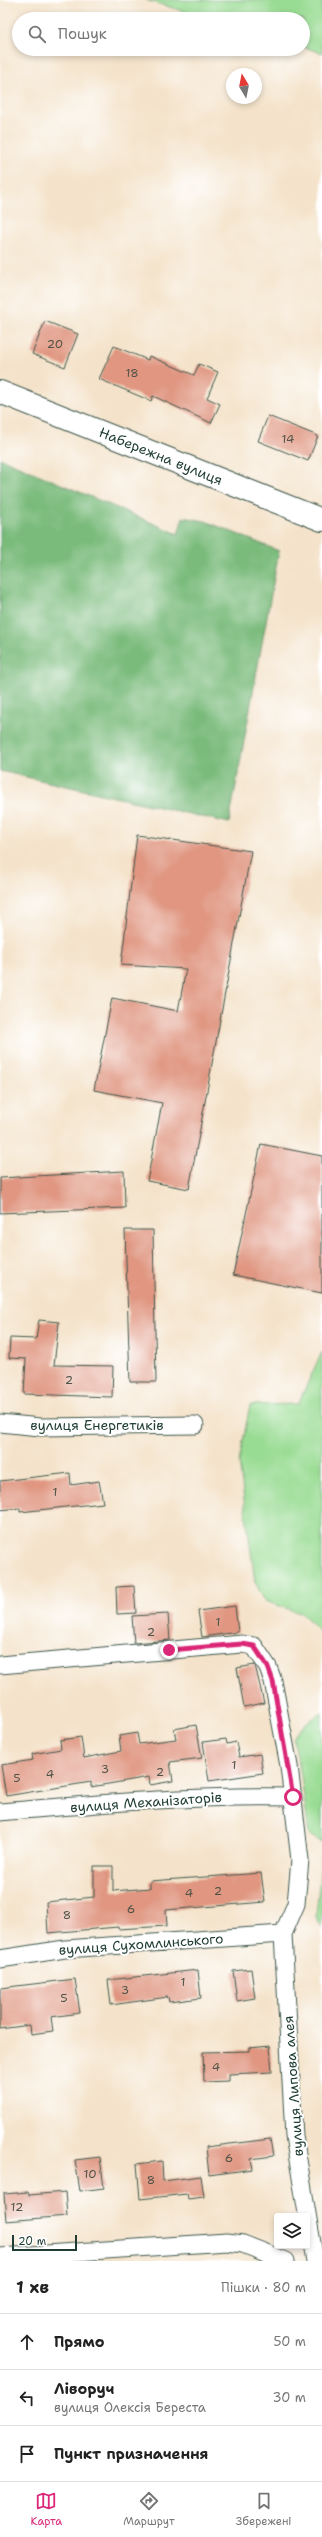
<!DOCTYPE html>
<html lang="uk">
<head>
<meta charset="utf-8">
<style>
  :root { --surface:#fff; --page:#f2f2f2; --text:#222; --muted:#767676; --line:#e0e0e0; --accent:#db2777 }
  body { margin:0; font-family:"Shantell Sans",sans-serif; background:var(--page); color:var(--text) }
  .controls { position:absolute; right:12px; bottom:12px; display:grid; overflow:hidden; border-radius:4px; box-shadow:0 2px 6px #0003 }
  .controls button { width:36px; height:36px; display:grid; place-items:center; padding:0; border:0; border-bottom:1px solid var(--line); background:var(--surface); color:var(--text); font:20px sans-serif }
  .compass { position:absolute; left:226px; top:68px; width:36px; height:36px; border-radius:50%; background:var(--surface); box-shadow:0 2px 6px #0003; rotate:350deg }
  .scale { position:absolute; left:12px; bottom:10px; width:65px; box-sizing:border-box; padding-left:4px; border:2px solid #1f3d34; border-top:0; font-size:11px; line-height:14px; white-space:nowrap; color:#1f3d34; -webkit-text-stroke:3px #fff; paint-order:stroke }
  .stop { position:absolute; width:12px; height:12px; margin:-9px; border:3px solid #db2777; border-radius:50%; background:#fff }
  .stop.end { background:#db2777; border-color:#fff; box-shadow:0 1px 4px #0008 }
  .list { margin:0; padding:0; list-style:none }
  h2 { display:flex; justify-content:space-between; align-items:center; height:52px; margin:0; padding:0 16px; font-size:17px }
  h2 small { font-size:13px; font-weight:400; color:var(--muted) }
  .list li { display:grid; grid-template-columns:26px 1fr auto; gap:12px; align-items:center; box-sizing:border-box; height:56px; padding:0 16px; border-top:1px solid var(--line) }
  .list b { display:block; font-size:15px; white-space:nowrap }
  .list p { margin:0; font-size:13px; white-space:nowrap; color:var(--muted) }
  .list em { font-size:13px; font-style:normal; color:var(--muted) }
  .icon { flex:none; width:22px; height:22px; fill:none; stroke:currentColor; stroke-width:2; stroke-linecap:round; stroke-linejoin:round }
  .map { position:relative; flex:none; width:322px; height:2261px; overflow:hidden }
  .search { position:absolute; background:var(--surface); box-shadow:0 2px 6px #0003; left:12px; right:12px; top:12px; height:44px; display:flex; align-items:center; gap:10px; box-sizing:border-box; padding:0 14px; border-radius:22px; color:var(--muted); font-size:15px }
  .sheet { height:220px; background:var(--surface) }
  nav { display:flex; justify-content:space-around; align-items:center; box-sizing:border-box; height:56px; border-top:1px solid var(--line); background:var(--surface); font-size:11px; color:var(--muted) }
  nav a { display:grid; justify-items:center; gap:2px }
  nav .on { color:var(--accent) }
  .map>svg:first-child { display:block }
  .green { fill:#98db92; stroke:#5c8c63 }
  .forest { fill:#7abb7c; stroke:#4c7c58 }
  .building { fill:#e09681 }
  .lines { fill:none; stroke-linecap:round; stroke-linejoin:round }
  .minor-casing { stroke:#3f564a; stroke-width:19 }
  .secondary-casing { stroke:#3f564a; stroke-width:24 }
  .minor { stroke:#fff; stroke-width:17 }
  .secondary { stroke:#fff; stroke-width:22 }
  .route { stroke:#db2777; stroke-width:5 }
  .labels { text-anchor:middle; dominant-baseline:central; stroke-width:4; stroke-linejoin:round; paint-order:stroke }
  .number-label { font-size:12px; fill:#4f5347 }
  .street-label { font-size:14px; fill:#1f3d34; stroke:#fff }
</style>
</head>
<body>
<div class="map">
<svg width="322" height="2261" viewBox="0 0 322 2261">
  <rect width="100%" height="100%" fill="#fff"/>
  <filter id="ink" filterUnits="userSpaceOnUse"><feTurbulence type="fractalNoise" baseFrequency=".025" numOctaves="2"/><feDisplacementMap in="SourceGraphic" scale="8" xChannelSelector="R" yChannelSelector="G"/><feConvolveMatrix kernelMatrix="1 2 1 2 8 2 1 2 1" color-interpolation-filters="sRGB"/></filter>
  <filter id="wash" filterUnits="userSpaceOnUse"><feTurbulence type="fractalNoise" baseFrequency=".012" numOctaves="4" result="noise"/><feDisplacementMap in="SourceGraphic" scale="16" xChannelSelector="R" yChannelSelector="G"/><feGaussianBlur stdDeviation="0.9" result="paint"/><feColorMatrix in="noise" values="0 0 0 0 0 0 0 0 0 0 0 0 0 0 0 0 0 1.4 0 .05"/><feComposite in="paint" operator="in"/></filter>
  <g filter="url(#wash)">
    <rect width="100%" height="100%" fill="#f4e3ca"/>
    <!-- green -->
    <path class="green" d="M146,0h176v53l-19,-6v-28h-93z
      M322,1352v282l-19,-20 -38,-13 -10,-19 -16,-120 11,-57 48,-1z
      M322,1713v129l-13,-7 -8,-60 -8,-37 13,-15z
      M322,1852v76l-6,-12z"/>
    <!-- forest -->
    <path class="forest" d="M0,458l178,76 5,-17 22,4 74,30 -50,272 -229,-52z"/>
    <g id="blocks">
      <!-- building -->
      <path class="building" d="M45,321l33,13 -13,33 -33,-13z
        M114,346l34,14 1,-4 45,19 5,-11 19,8 -11,26 13,6 -9,19 -58,-27 -2,5 -52,-22z
        M268,416l50,20 -10,25 -50,-20z
        M137,835l114,16 -62,338 -42,-8 15,-78 -68,-13 18,-92 66,13 8,-42 -65,-4z
        M261,1144l61,12v137l-89,-18z
        M124,1171l1,37 -125,5v-35z
        M125,1230h28l3,152h-26z
        M39,1320l20,2 -5,43 59,1 -1,31 -88,-3 2,-35 -17,-1 1,-20 26,1z
        M70,1473l1,12 28,-4 4,22 -83,9v-4l-20,2v-29z
        M134,1586l2,27 -19,1 -1,-27z
        M235,1606l3,26 -36,5 -4,-26z
        M168,1614l2,26 -36,3 -2,-27z
        M255,1665l9,38 -20,4 -7,-39z
        M196,1725l6,33 -32,4 3,19 -23,4 -1,-8 -58,10v-5l-85,14 -5,-31 32,-5 -1,-6 29,-5 -1,-9 21,-3 3,21 37,-7 -2,-15 18,-3 2,11 37,-5 -2,-10z
        M226,1739l1,5 9,-2 3,15 21,-3 3,19 -54,8 -6,-39z
        M94,1866h19v25l37,-3v-7l111,-8 4,29 -99,8 1,16 -49,3v-2l-70,6 -2,-31 48,-5z
        M251,1969l4,29 -18,3 -4,-30z
        M198,1970l3,28 -32,4 -1,-5 -57,8 -3,-25z
        M75,1979l5,34 -29,4 2,14 -22,3 -1,-9 -30,4v-41z
        M270,2046l2,26 -43,2v7l-25,1 -1,-30 46,-1v-3z
        M270,2139l3,17 -22,3 2,10 -44,6 -3,-28z
        M100,2157l4,31 -24,3 -5,-31z
        M162,2161l1,20 38,-5 3,21 -16,2 -1,-5 -47,5 -3,-35z
        M28,2192l1,3 36,-3 2,24 -61,5 -2,-27z"/>
    </g>
  </g>
  <g filter="url(#ink)">
    <use href="#blocks" fill-opacity="0" stroke="#3f564a" stroke-width="1"/>
    <g class="lines">
      <!-- minor casing -->
      <g class="minor-casing">
        <path id="minor" d="M0,1423l40,4 155,-2
          M0,1665l242,-21 12,2 14,21 5,14 16,85 11,94 -4,44 -13,30 11,202 21,125
          M0,1812c97,-8 195,-17 293,-15
          M0,1959l65,-10 218,-15
          M0,2257l227,-15 16,2 43,17"/>
      </g>
      <!-- secondary casing -->
      <g class="secondary-casing">
        <path id="secondary" d="M0,392l322,128"/>
      </g>
      <!-- minor -->
      <use href="#minor" class="minor"/>
      <!-- secondary -->
      <use href="#secondary" class="secondary"/>
    </g>
  </g>
  <g class="lines" filter="url(#ink)">
    <!-- route -->
    <path class="route" d="M169,1650l73,-6 12,2 14,21 5,14 20,116"/>
  </g>
  <g class="labels">
    <!-- number labels -->
    <g class="number-label">
      <text x="55" y="344">20</text>
      <text x="132" y="373">18</text>
      <text x="288" y="439">14</text>
      <text x="69" y="1380">2</text>
      <text x="55" y="1492">1</text>
      <text x="218" y="1622">1</text>
      <text x="151" y="1632">2</text>
      <text x="234" y="1765">1</text>
      <text x="105" y="1769">3</text>
      <text x="160" y="1772">2</text>
      <text x="50" y="1774">4</text>
      <text x="17" y="1778">5</text>
      <text x="218" y="1891">2</text>
      <text x="189" y="1893">4</text>
      <text x="131" y="1909">6</text>
      <text x="67" y="1915">8</text>
      <text x="183" y="1982">1</text>
      <text x="125" y="1990">3</text>
      <text x="64" y="1998">5</text>
      <text x="216" y="2067">4</text>
      <text x="229" y="2158">6</text>
      <text x="90" y="2174">10</text>
      <text x="151" y="2180">8</text>
      <text x="17" y="2207">12</text>
    </g>
    <!-- street labels -->
    <g class="street-label">
      <text transform="translate(161 456) rotate(22)">Набережна вулиця</text>
      <text x="97" y="1425">вулиця Енергетиків</text>
      <text transform="translate(146 1802) rotate(-4)">вулиця Механізаторів</text>
      <text transform="translate(141 1944) rotate(-4)">вулиця Сухомлинського</text>
      <text transform="translate(293 2086) rotate(-94)">вулиця Липова алея</text>
    </g>
  </g>
</svg>
<div class="controls">
<button><svg class="icon" aria-label="layers" viewBox="0 0 24 24"><path d="M12 4l9 5-9 5-9-5zM3 14l9 5 9-5"/></svg></button>
</div>
<svg class="compass" viewBox="-18 -18 36 36"><path d="M0-13l5 13h-10z" fill="#e53935"/><path d="M0 13l5-13h-10z" fill="#767676"/></svg>
<div class="scale">20 m</div>
<div class="stop" style="left:293px;top:1797px"></div>
<div class="stop end" style="left:169px;top:1650px"></div>
<div class="search"><svg class="icon" aria-label="search" viewBox="0 0 24 24"><circle cx="10" cy="10" r="6"/><path d="M15 15l6 6"/></svg>Пошук</div>
</div>
<section class="sheet">
<h2>1 хв<small>Пішки · 80 m</small></h2>
<ul class="list">
<li><svg class="icon" aria-label="ahead" viewBox="0 0 24 24"><path d="M12 20V5M6 11l6-6 6 6"/></svg><div><b>Прямо</b></div><em>50 m</em></li>
<li><svg class="icon" aria-label="left" viewBox="0 0 24 24"><path d="M17 20v-9H6M10 6l-5 5 5 5"/></svg><div><b>Ліворуч</b><p>вулиця Олексія Береста</p></div><em>30 m</em></li>
<li><svg class="icon" aria-label="arrive" viewBox="0 0 24 24"><path d="M6 21V4h12l-3 4 3 4H6"/></svg><div><b>Пункт призначення</b></div></li>
</ul>
</section>
<nav>
<a class="on"><svg class="icon" aria-label="map" viewBox="0 0 24 24"><path d="M3 6l6-2 6 2 6-2v14l-6 2-6-2-6 2zM9 4v14M15 6v14"/></svg>Карта</a>
<a><svg class="icon" aria-label="directions" viewBox="0 0 24 24"><path d="M12 3l9 9-9 9-9-9zM9 14v-3h6M13 9l2 2-2 2"/></svg>Маршрут</a>
<a><svg class="icon" aria-label="saved" viewBox="0 0 24 24"><path d="M7 4h10v16l-5-4-5 4z"/></svg>Збережені</a>
</nav>
</body>
</html>
